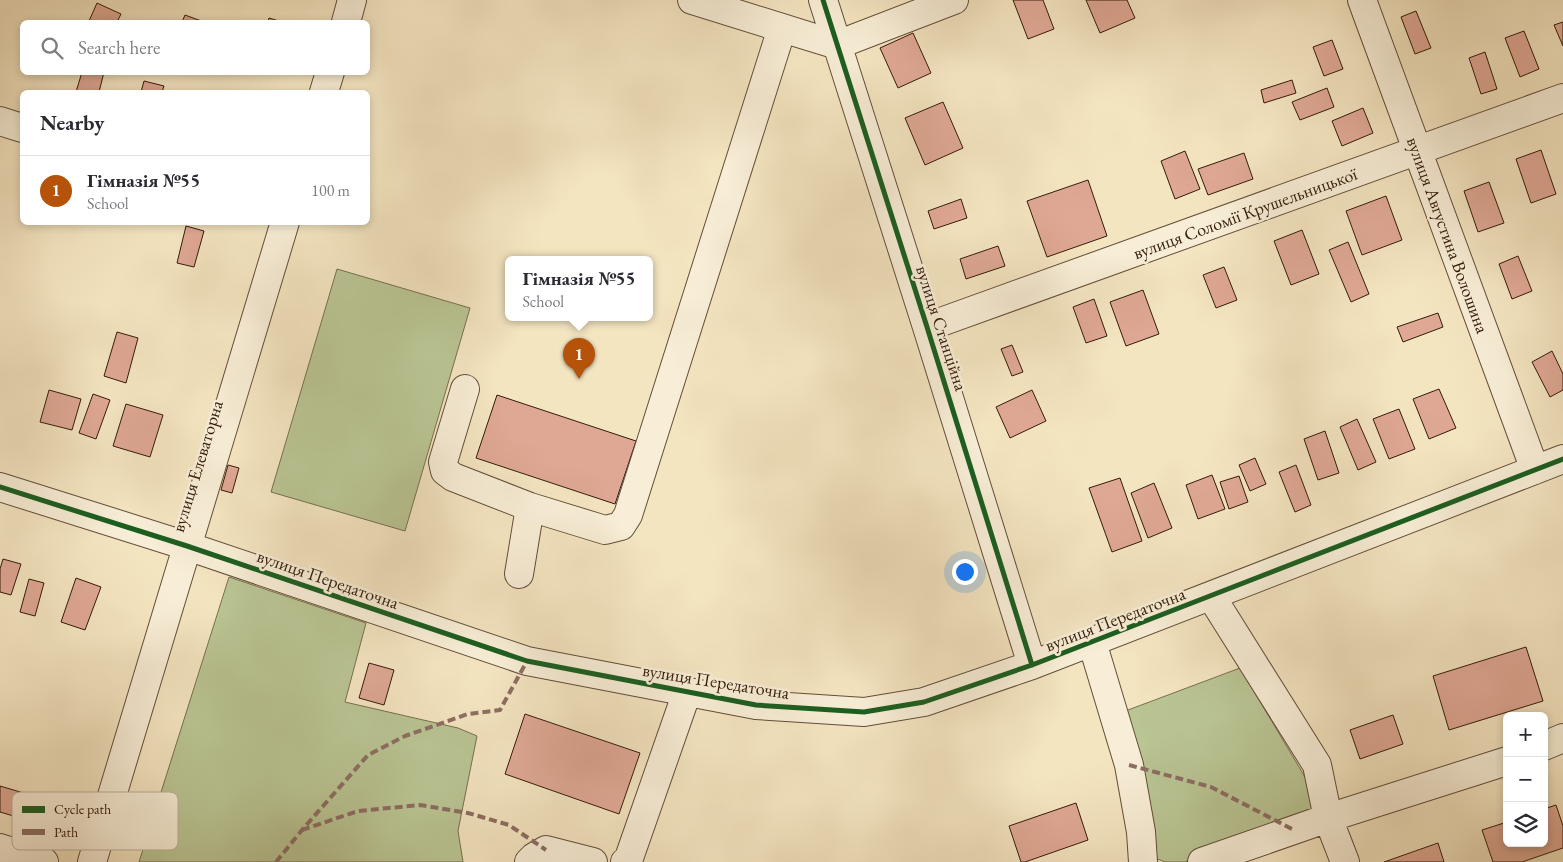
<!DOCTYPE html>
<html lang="en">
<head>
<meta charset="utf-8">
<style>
  :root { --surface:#fff; --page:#f2f2f3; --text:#2b2b33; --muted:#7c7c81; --line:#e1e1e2; --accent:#b45309 }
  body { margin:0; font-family:"EB Garamond",serif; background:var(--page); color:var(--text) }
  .controls { position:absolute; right:15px; bottom:15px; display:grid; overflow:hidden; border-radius:8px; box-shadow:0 2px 8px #0003 }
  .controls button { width:45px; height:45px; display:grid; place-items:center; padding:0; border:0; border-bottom:1px solid var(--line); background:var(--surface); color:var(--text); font:25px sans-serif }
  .you { position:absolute; left:964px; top:571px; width:18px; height:18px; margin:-12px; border:4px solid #fff; border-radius:50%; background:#1a73e8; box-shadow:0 0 0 8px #1a73e833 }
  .badge { display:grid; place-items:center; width:32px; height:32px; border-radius:50%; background:var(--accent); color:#fff; font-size:16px; font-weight:700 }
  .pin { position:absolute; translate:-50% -41px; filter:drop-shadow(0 1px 2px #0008) }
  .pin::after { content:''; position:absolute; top:26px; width:18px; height:15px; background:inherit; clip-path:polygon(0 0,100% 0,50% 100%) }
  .popup { position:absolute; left:505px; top:256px; width:148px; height:65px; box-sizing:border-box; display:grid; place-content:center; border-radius:8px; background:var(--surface); filter:drop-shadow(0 1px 4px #0005); font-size:16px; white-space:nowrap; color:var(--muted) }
  .popup b { font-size:19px; color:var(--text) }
  .popup::after { content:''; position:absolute; left:50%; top:100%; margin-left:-10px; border:10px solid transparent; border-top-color:var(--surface) }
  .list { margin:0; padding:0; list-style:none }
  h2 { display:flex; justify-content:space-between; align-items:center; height:65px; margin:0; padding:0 20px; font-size:21px }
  h2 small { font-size:16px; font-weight:400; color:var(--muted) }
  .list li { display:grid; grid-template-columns:32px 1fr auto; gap:15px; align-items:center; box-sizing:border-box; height:70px; padding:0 20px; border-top:1px solid var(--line) }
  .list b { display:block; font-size:19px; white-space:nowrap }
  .list p { margin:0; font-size:16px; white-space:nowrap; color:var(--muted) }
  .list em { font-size:16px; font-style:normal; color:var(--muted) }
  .icon { flex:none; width:28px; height:28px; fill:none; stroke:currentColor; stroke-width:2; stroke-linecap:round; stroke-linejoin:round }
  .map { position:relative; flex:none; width:1563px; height:862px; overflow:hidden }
  .search { position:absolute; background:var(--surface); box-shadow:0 2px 8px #0003; left:20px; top:20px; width:350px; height:55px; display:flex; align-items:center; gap:12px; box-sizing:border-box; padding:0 18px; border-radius:8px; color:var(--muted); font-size:19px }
  .panel { position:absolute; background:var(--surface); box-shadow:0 2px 8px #0003; left:20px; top:90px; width:350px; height:135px; border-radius:8px }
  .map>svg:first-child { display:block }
  .green { fill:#bac594; stroke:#76704f }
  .building { fill:#dfa894; stroke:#331b0a }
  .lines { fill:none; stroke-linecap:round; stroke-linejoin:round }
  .minor-casing { stroke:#634e38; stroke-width:30 }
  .minor { stroke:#f8eed7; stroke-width:28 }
  .quiet { stroke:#8d6e63; stroke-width:4; stroke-dasharray:8 4; stroke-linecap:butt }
  .cycleway-casing { stroke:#f8eed7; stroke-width:8 }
  .cycleway { stroke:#1b5e20; stroke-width:5 }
  .labels { text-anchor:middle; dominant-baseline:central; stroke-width:5; stroke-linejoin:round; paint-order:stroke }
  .street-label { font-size:18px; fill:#331b0a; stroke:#f8eed7 }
  .key { fill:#f8eed7; stroke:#bdaf9a; stroke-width:1 }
  .key-label { font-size:14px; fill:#331b0a }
</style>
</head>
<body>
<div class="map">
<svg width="1563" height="862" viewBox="0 0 1563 862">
  <rect width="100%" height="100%" fill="#f4e5c1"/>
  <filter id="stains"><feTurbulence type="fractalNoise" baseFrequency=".004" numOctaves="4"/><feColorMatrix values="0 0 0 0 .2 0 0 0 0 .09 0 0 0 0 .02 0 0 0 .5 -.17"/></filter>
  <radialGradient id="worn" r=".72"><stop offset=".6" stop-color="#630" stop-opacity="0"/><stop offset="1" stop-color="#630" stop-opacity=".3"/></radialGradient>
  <!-- green -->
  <path class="green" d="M337,269l133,39 -65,223 -134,-39z
    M229,577l137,46 -21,79 113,26 19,8 -19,95 5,31h-324z
    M1240,668l68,114 5,27 -8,8 -120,45h-20l-10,-4 -35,-145z"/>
  <!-- building -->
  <path class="building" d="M1013,0h30l11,29 -26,10z
    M1086,0h41l8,18 -35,15z
    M97,3l24,11 -4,8h-25l-3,-1z
    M1416,11l15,37 -16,6 -14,-37z
    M185,15l19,7h-22z
    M269,18l13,4h-14z
    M1563,22v24l-9,-21z
    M1524,31l15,38 -19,8 -15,-39z
    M913,33l18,40 -33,15 -18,-40z
    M1332,40l11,29 -19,7 -11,-29z
    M1485,52l12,37 -16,5 -12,-36z
    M82,72h22l-5,20h-23z
    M1292,80l4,13 -32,10 -3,-13z
    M144,81l20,5 -2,6h-21z
    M1327,88l7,19 -34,13 -8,-18z
    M943,102l20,46 -38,17 -20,-47z
    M1363,108l10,25 -31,13 -10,-25z
    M1541,150l15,44 -25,9 -15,-44z
    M1185,151l15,38 -25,10 -14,-38z
    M1244,153l9,26 -45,16 -10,-26z
    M1088,180l19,56 -60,21 -20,-56z
    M1489,182l15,41 -26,9 -14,-41z
    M1386,196l16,44 -40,15 -16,-44z
    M961,199l6,19 -33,11 -6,-18z
    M186,226l18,5 -10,36 -17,-4z
    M1302,230l17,44 -28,11 -17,-44z
    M1348,242l21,52 -18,8 -22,-52z
    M998,246l7,20 -39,13 -6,-20z
    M1518,256l14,35 -20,8 -13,-35z
    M1224,267l13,33 -21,8 -13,-33z
    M1143,290l16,44 -33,12 -16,-44z
    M1094,299l13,37 -21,7 -13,-36z
    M1438,313l5,14 -40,15 -6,-15z
    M117,332l21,6 -12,45 -22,-7z
    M1012,345l11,27 -11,4 -11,-27z
    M1552,351l11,23v16l-13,7 -18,-35z
    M1439,389l17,39 -27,11 -16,-40z
    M49,390l32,9 -9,31 -32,-8z
    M1032,390l14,31 -36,17 -14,-31z
    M93,394l17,6 -14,39 -17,-6z
    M497,395l139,46 -21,63 -139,-46z
    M126,404l37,11 -13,42 -37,-11z
    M1399,409l16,40 -26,10 -16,-40z
    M1357,419l19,43 -18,8 -18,-43z
    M1325,431l14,42 -21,7 -14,-41z
    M1255,458l11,26 -16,7 -11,-26z
    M228,465l11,3 -7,25 -11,-3z
    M1296,465l15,40 -16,7 -16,-40z
    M1212,475l13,34 -27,10 -12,-34z
    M1239,476l9,26 -19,7 -9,-27z
    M1120,478l22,63 -30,11 -23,-64z
    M1154,483l18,45 -24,10 -17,-45z
    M3,559l18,5 -10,31 -11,-3v-23z
    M76,578l25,9 -16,43 -24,-8z
    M29,579l15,4 -9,33 -15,-4z
    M1526,647l17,54 -94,29 -16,-54z
    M369,663l25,7 -10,35 -25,-7z
    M525,714l115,39 -21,61 -114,-40z
    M1393,715l10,29 -43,15 -10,-29z
    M0,786l44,13 -7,24 -37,-11z
    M1076,803l12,37 -63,22h-4l-12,-36z
    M1556,805l7,21v22l-41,14h-29l-11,-32 25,-8v21h37v-34z
    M1438,843l6,19h-60z"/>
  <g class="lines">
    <!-- minor casing -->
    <g class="minor-casing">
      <path id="minor" d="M692,0l145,45 117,-45
        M823,0l104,327 105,338
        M1362,0l173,470
        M346,22l6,-22
        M324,92l6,-20
        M0,121l22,7
        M927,327l636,-229
        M465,389l-22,73 2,9 8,6 77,30 75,23 16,-4 7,-11 154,-487
        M0,487l187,59 340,115 229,44 108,7 60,-10 108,-37 531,-206
        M519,574l11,-67
        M1211,596l106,169 11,53 17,44
        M1092,642l37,123 12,67 2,30
        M1544,746l19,-8
        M0,848l44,14
        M92,862l193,-640
        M529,862l5,-5 12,-7 47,12
        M625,862l4,-4 58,-166
        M1202,862l126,-44 179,-57"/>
    </g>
    <!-- minor -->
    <use href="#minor" class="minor"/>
    <!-- quiet -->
    <path class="quiet" d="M1129,765l82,22 83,43
      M302,830l56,-19 62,-6 48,8 41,12 37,25
      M276,862l26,-32 66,-75 37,-19 63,-22 32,-4 27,-49"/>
    <!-- cycleway casing -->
    <g class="cycleway-casing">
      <path id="cycleway" d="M823,0l104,327 105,338
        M0,487l187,59 340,115 229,44 108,7 60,-10 108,-37 531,-206"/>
    </g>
    <!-- cycleway -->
    <use href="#cycleway" class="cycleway"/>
  </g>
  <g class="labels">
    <!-- street labels -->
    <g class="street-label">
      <text transform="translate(1245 213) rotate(-20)">вулиця Соломії Крушельницької</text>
      <text transform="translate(1448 235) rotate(70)">вулиця Августина Волошина</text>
      <text transform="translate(942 328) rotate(72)">вулиця Станційна</text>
      <text transform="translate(197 466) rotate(-73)">вулиця Елеваторна</text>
      <text transform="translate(328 579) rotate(19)">вулиця Передаточна</text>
      <text transform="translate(1115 619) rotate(-21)">вулиця Передаточна</text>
      <text transform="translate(716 681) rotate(9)">вулиця Передаточна</text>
    </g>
  </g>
  <!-- legend -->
  <rect x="12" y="792" width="166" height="58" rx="8" class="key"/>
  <rect x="22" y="806" width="23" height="7" fill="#1b5e20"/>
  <rect x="22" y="829" width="23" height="6" fill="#8d6e63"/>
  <g class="key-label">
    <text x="54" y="814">Cycle path</text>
    <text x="54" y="837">Path</text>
  </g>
  <rect width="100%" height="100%" filter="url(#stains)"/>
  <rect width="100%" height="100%" fill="url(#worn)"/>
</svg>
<div class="controls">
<button>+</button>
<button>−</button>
<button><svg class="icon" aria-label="layers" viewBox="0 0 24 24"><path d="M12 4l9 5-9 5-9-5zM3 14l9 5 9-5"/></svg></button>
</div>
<div class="you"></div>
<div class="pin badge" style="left:579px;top:379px">1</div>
<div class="popup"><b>Гімназія №55</b>School</div>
<div class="search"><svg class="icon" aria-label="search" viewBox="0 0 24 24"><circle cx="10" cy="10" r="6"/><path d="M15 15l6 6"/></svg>Search here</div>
<section class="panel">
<h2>Nearby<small></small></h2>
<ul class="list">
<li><span class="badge">1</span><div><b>Гімназія №55</b><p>School</p></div><em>100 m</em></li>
</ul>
</section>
</div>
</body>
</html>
